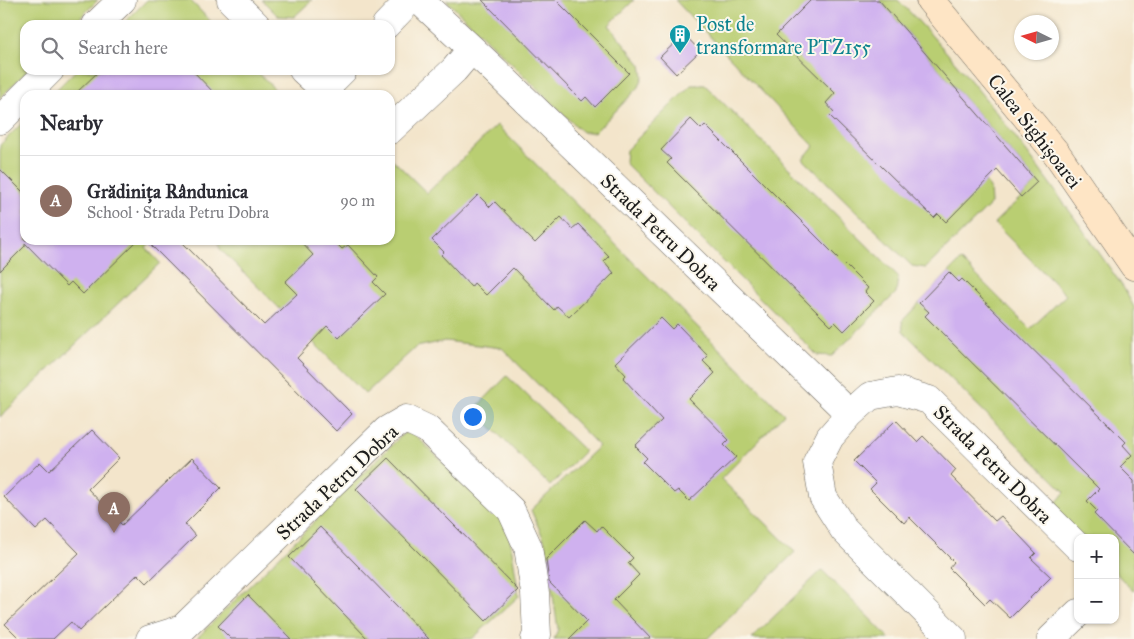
<!DOCTYPE html>
<html lang="en">
<head>
<meta charset="utf-8">
<style>
  :root { --surface:#fff; --page:#f2f2f3; --text:#2b2b33; --muted:#7c7c81; --line:#e1e1e2; --accent:#b5179e }
  body { margin:0; font-family:"IM FELL Great Primer",serif; background:var(--page); color:var(--text) }
  .controls { position:absolute; right:15px; bottom:15px; display:grid; overflow:hidden; border-radius:10px; box-shadow:0 1px 4px #0004 }
  .controls button { width:45px; height:45px; display:grid; place-items:center; padding:0; border:0; border-bottom:1px solid var(--line); background:var(--surface); color:var(--text); font:25px sans-serif }
  .compass { position:absolute; left:1014px; top:15px; width:45px; height:45px; border-radius:50%; background:var(--surface); box-shadow:0 1px 4px #0004; rotate:275deg }
  .you { position:absolute; left:472px; top:416px; width:18px; height:18px; margin:-12px; border:4px solid #fff; border-radius:50%; background:#1a73e8; box-shadow:0 0 0 8px #1a73e833 }
  .badge { display:grid; place-items:center; width:32px; height:32px; border-radius:50%; background:var(--accent); color:#fff; font-size:16px; font-weight:700 }
  .pin { position:absolute; translate:-50% -41px; filter:drop-shadow(0 1px 2px #0008) }
  .pin::after { content:''; position:absolute; top:26px; width:18px; height:15px; background:inherit; clip-path:polygon(0 0,100% 0,50% 100%) }
  .list { margin:0; padding:0; list-style:none }
  h2 { display:flex; justify-content:space-between; align-items:center; height:65px; margin:0; padding:0 20px; font-size:21px }
  h2 small { font-size:16px; font-weight:400; color:var(--muted) }
  .list li { display:grid; grid-template-columns:32px 1fr auto; gap:15px; align-items:center; box-sizing:border-box; height:90px; padding:0 20px; border-top:1px solid var(--line) }
  .list b { display:block; font-size:19px; white-space:nowrap }
  .list p { margin:0; font-size:16px; white-space:nowrap; color:var(--muted) }
  .list em { font-size:16px; font-style:normal; color:var(--muted) }
  .icon { flex:none; width:28px; height:28px; fill:none; stroke:currentColor; stroke-width:2; stroke-linecap:round; stroke-linejoin:round }
  .map { position:relative; flex:none; width:1134px; height:639px; overflow:hidden }
  .search { position:absolute; background:var(--surface); box-shadow:0 1px 4px #0004; left:20px; top:20px; width:375px; height:55px; display:flex; align-items:center; gap:12px; box-sizing:border-box; padding:0 18px; border-radius:15px; color:var(--muted); font-size:19px }
  .panel { position:absolute; background:var(--surface); box-shadow:0 1px 4px #0004; left:20px; top:90px; width:375px; height:155px; border-radius:15px }
  .map>svg:first-child { display:block }
  .green { fill:#b9ce72; stroke:#6a7547 }
  .building { fill:#cfb1ef }
  .lines { fill:none; stroke-linecap:round; stroke-linejoin:round }
  .street-casing { stroke:#676259; stroke-width:29 }
  .secondary-casing { stroke:#676259; stroke-width:29 }
  .street { stroke:#fff; stroke-width:28 }
  .secondary { stroke:#fee5c5; stroke-width:28 }
  .labels { text-anchor:middle; dominant-baseline:central; stroke-width:4; stroke-linejoin:round; paint-order:stroke }
  .culture-label { font-size:20px; fill:#0d838f; stroke:#fbf7ec; text-anchor:start }
  .street-label { font-size:20px; fill:#1c1c1c; stroke:#fbf7ec }
</style>
</head>
<body>
<div class="map">
<svg width="1134" height="639" viewBox="0 0 1134 639">
  <rect width="100%" height="100%" fill="#fbf7ec"/>
  <filter id="ink" filterUnits="userSpaceOnUse"><feTurbulence type="fractalNoise" baseFrequency=".02" numOctaves="2"/><feDisplacementMap in="SourceGraphic" scale="10" xChannelSelector="R" yChannelSelector="G"/><feConvolveMatrix kernelMatrix="1 2 1 2 8 2 1 2 1" color-interpolation-filters="sRGB"/></filter>
  <filter id="wash" filterUnits="userSpaceOnUse"><feTurbulence type="fractalNoise" baseFrequency=".0096" numOctaves="4" result="noise"/><feDisplacementMap in="SourceGraphic" scale="20" xChannelSelector="R" yChannelSelector="G"/><feGaussianBlur stdDeviation="1.12" result="paint"/><feColorMatrix in="noise" values="0 0 0 0 0 0 0 0 0 0 0 0 0 0 0 0 0 1.4 0 .05"/><feComposite in="paint" operator="in"/></filter>
  <g filter="url(#wash)">
    <rect width="100%" height="100%" fill="#f3e5cb"/>
    <!-- green -->
    <path class="green" d="M0,0h98l-25,25h-48v45h3l-28,28z
      M147,0h43l24,25h-92z
      M262,0h50l-18,17 -16,-1z
      M446,0h188l-25,25 32,40 2,11 -4,11 -44,45h-13z
      M675,0h150l48,49 117,139 1,16 -65,64 -14,-2 -109,-107 11,-13z
      M879,0h19c86,87 155,187 225,287l11,20v285l-19,-20v-34h-34l-29,-30 13,-16 -162,-161 -1,-10 59,-61 69,69 36,-34 -72,-72 43,-41z
      M76,70h180l24,25h-229z
      M691,85h14l193,191 -2,17 -64,63 -15,-1 -192,-192 1,-13z
      M25,120v120h129l-8,8 14,15 -160,154v-272z
      M497,125l287,289 -63,65 74,73 -88,87h-153l4,-10 -13,-87 -14,-32 68,-64 -97,-98 -57,-7 -29,6 -51,47 -145,-145 -2,-9h172l1,-82 36,35z
      M507,376l78,75 -35,35 -76,-76z
      M404,433l10,1 94,91 11,71 -47,43h-276z
      M822,570l68,69h-139z"/>
    <g id="blocks">
      <!-- building -->
      <path class="building" d="M482,0h74l73,73 -34,34 -9,-10 -4,4z
        M811,0h68l158,182 -16,15 -24,-27 -51,52 -8,-8 -4,4 -104,-102 4,-4 -8,-9 9,-10 -59,-58z
        M684,34l16,17 -24,23 -16,-17z
        M100,70h92l24,25h-142z
        M691,119l10,10 4,-4 163,163 -3,4 9,9 -30,30 -9,-9 -4,4 -164,-163 4,-4 -10,-9z
        M0,169l25,25v46h113l-55,54 -12,-12 -4,4 -42,-43v3l-25,25z
        M478,195l12,12 5,-5 40,41 26,-26 11,12 6,-5 31,32 -5,5 10,12 -45,44 -12,-11 -3,4 -41,-42 -27,27 -12,-12 -3,4 -30,-32 3,-3 -12,-12z
        M146,240h34l84,85 33,-31 -12,-12 28,-27 -14,-15h34l9,9 6,-4 30,32 -5,5 12,12 -46,44 -12,-12 -30,32 55,56 -16,17z
        M949,272l10,10 3,-3 164,163 -3,3 9,10 -12,12 14,14v74l-40,-41 3,-3 -10,-10 12,-12 -174,-173 4,-4 -10,-9z
        M661,318l11,11 5,-5 31,32 -5,5 12,12 -26,26 40,41 -5,5 12,12 -47,44 -11,-11 -4,3 -31,-31 4,-4 -12,-12 27,-26 -39,-42 3,-3 -11,-12z
        M896,420l21,22 6,-6 33,34 -5,6 44,45 6,-5 35,37 -5,5 20,19 -41,41 -20,-19 -5,5 -36,-36 5,-6 -45,-45 -5,6 -34,-34 6,-6 -22,-22z
        M92,430l27,28 -31,31 34,36 70,-67 29,30 -36,36 10,12 -48,47 -9,-9 -59,57 -8,-9 -18,17h-33l-15,-15 74,-71 -32,-33 -11,10 -32,-33 36,-35 9,9z
        M388,458l130,132 -32,31 -130,-132z
        M585,520l12,11 4,-5 32,32 -5,5 11,12 -25,25 37,39h-82l18,-18 -38,-39 -3,-23z
        M320,527l109,112h-61l-79,-82z
        M248,595l43,44h-60l-13,-13z"/>
    </g>
  </g>
  <g filter="url(#ink)">
    <use href="#blocks" fill-opacity="0" stroke="#676259" stroke-width="1"/>
    <g class="lines">
      <!-- street casing -->
      <g class="street-casing">
        <path id="street" d="M231,0l25,25
          M419,0l69,64 362,350
          M96,25l26,-25
          M386,25l24,-25
          M303,70l27,25
          M324,89l19,-19
          M0,120l50,-50
          M390,130l64,-60 17,-20
          M150,639l32,-10 205,-199 19,-11 21,10 84,81 17,37 7,46 2,42 -2,4
          M953,639l-109,-109 -21,-33 -6,-35 13,-25 20,-23 20,-18 28,-5 31,9 149,147
          M1051,639l27,-26"/>
      </g>
      <!-- secondary casing -->
      <g class="secondary-casing">
        <path id="secondary" d="M930,0l127,154 77,112"/>
      </g>
      <!-- street -->
      <use href="#street" class="street"/>
      <!-- secondary -->
      <use href="#secondary" class="secondary"/>
    </g>
  </g>
  <!-- icons -->
  <defs>
    <g id="building-pin" transform="scale(1.125)"><path d="M0 17L-7.5 6A9.5 9.5 0 1 1 7.5 6Z" fill="#0f9aa8" stroke="#fbf7ec"/><path d="M-4-6H4V6H1V3H-1V6H-4ZM-2.5-4.3h1.7v1.8h-1.7ZM.8-4.3h1.7v1.8H.8ZM-2.5-1h1.7V.8h-1.7ZM.8-1h1.7V.8H.8Z" fill="#fff"/></g>
  </defs>
  <g fill-rule="evenodd">
    <use href="#building-pin" x="680" y="35"/>
  </g>
  <g class="labels">
    <!-- culture labels -->
    <g class="culture-label">
      <text x="696" y="24">Post de<tspan x="696" dy="23">transformare PTZ155</tspan></text>
    </g>
    <!-- street labels -->
    <g class="street-label">
      <text transform="translate(1035 131) rotate(52)">Calea Sighișoarei</text>
      <text transform="translate(661 232) rotate(44)">Strada Petru Dobra</text>
      <text transform="translate(993 464) rotate(45)">Strada Petru Dobra</text>
      <text transform="translate(337 482) rotate(-43)">Strada Petru Dobra</text>
    </g>
  </g>
</svg>
<div class="controls">
<button>+</button>
<button>−</button>
</div>
<svg class="compass" viewBox="-18 -18 36 36"><path d="M0-13l5 13h-10z" fill="#e53935"/><path d="M0 13l5-13h-10z" fill="#7c7c81"/></svg>
<div class="you"></div>
<div class="pin badge" style="left:114px;top:533px;background:#8d6e63">A</div>
<div class="search"><svg class="icon" aria-label="search" viewBox="0 0 24 24"><circle cx="10" cy="10" r="6"/><path d="M15 15l6 6"/></svg>Search here</div>
<section class="panel">
<h2>Nearby<small></small></h2>
<ul class="list">
<li><span class="badge" style="background:#8d6e63">A</span><div><b>Grădinița Rândunica</b><p>School · Strada Petru Dobra</p></div><em>90 m</em></li>
</ul>
</section>
</div>
</body>
</html>
